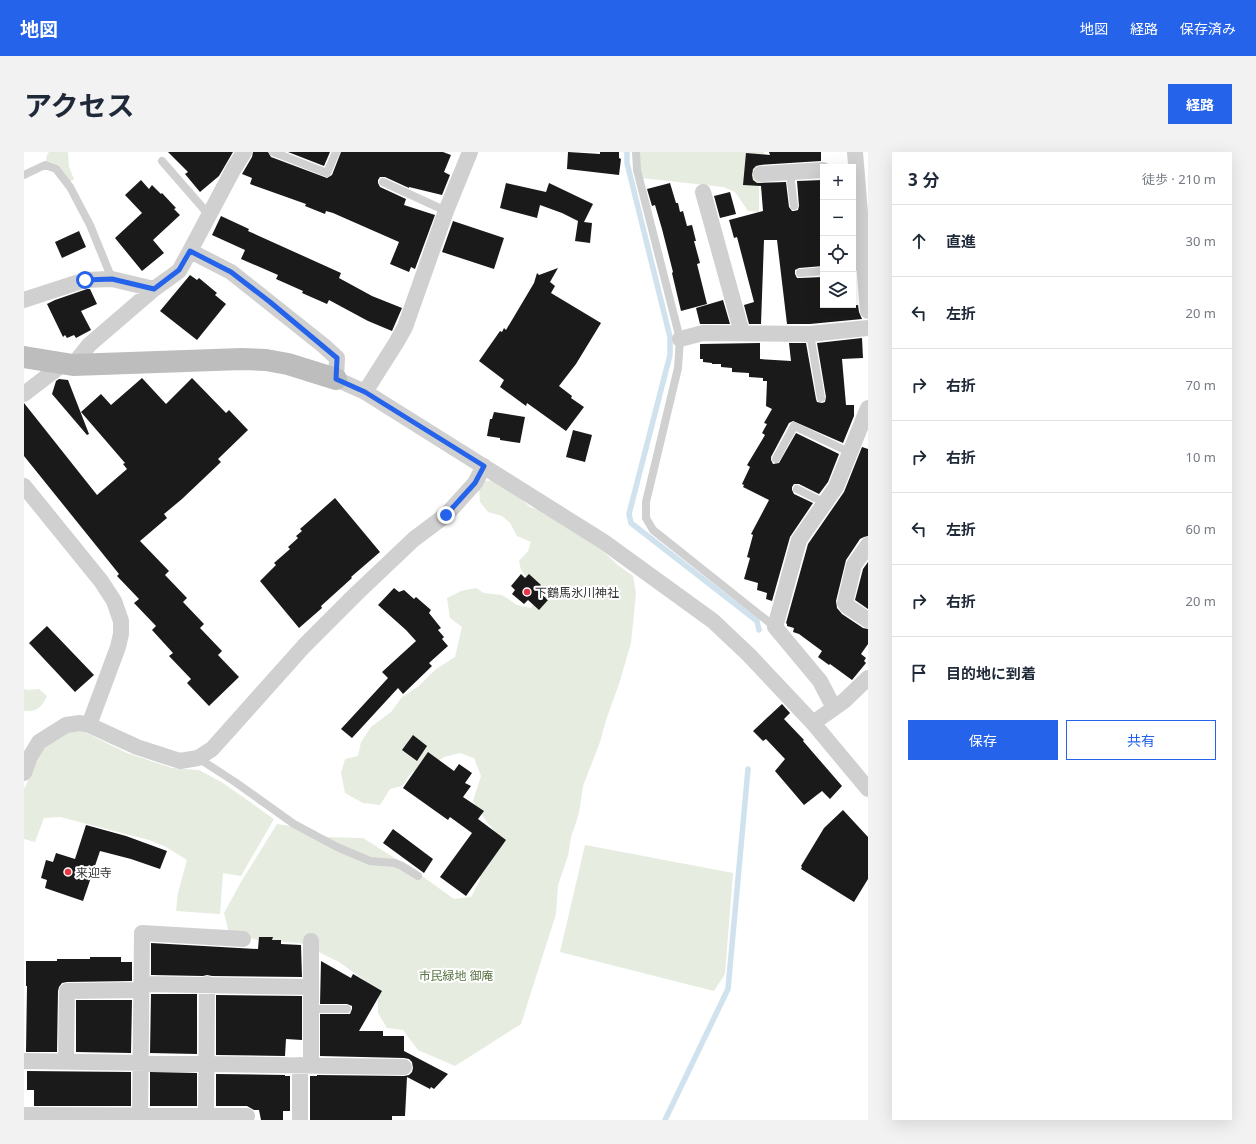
<!DOCTYPE html>
<html lang="ja">
<head>
<meta charset="utf-8">
<style>
  :root { --surface:#fff; --page:#f2f2f3; --text:#1f2937; --muted:#747a83; --line:#e0e1e3; --accent:#2563eb }
  body { margin:0; font-family:"Noto Sans","Noto Sans JP",sans-serif; background:var(--page); color:var(--text) }
  .controls { position:absolute; right:12px; top:12px; display:grid; overflow:hidden; border-radius:0px; box-shadow:0 4px 16px #0002 }
  .controls button { width:36px; height:36px; display:grid; place-items:center; padding:0; border:0; border-bottom:1px solid var(--line); background:var(--surface); color:var(--text); font:20px sans-serif }
  .stop { position:absolute; width:12px; height:12px; margin:-9px; border:3px solid #2563eb; border-radius:50%; background:#fff }
  .stop.end { background:#2563eb; border-color:#fff; box-shadow:0 1px 4px #0008 }
  .list { margin:0; padding:0; list-style:none }
  h2 { display:flex; justify-content:space-between; align-items:center; height:52px; margin:0; padding:0 16px; font-size:17px }
  h2 small { font-size:13px; font-weight:400; color:var(--muted) }
  .list li { display:grid; grid-template-columns:26px 1fr auto; gap:12px; align-items:center; box-sizing:border-box; height:72px; padding:0 16px; border-top:1px solid var(--line) }
  .list b { display:block; font-size:15px; white-space:nowrap }
  .list em { font-size:13px; font-style:normal; color:var(--muted) }
  .actions { display:flex; gap:8px; padding:12px 16px }
  .actions a { flex:1; padding:9px 0; border:1px solid var(--accent); border-radius:0px; text-align:center; font-size:14px; color:var(--accent) }
  .actions .main { background:var(--accent); color:#fff }
  .icon { flex:none; width:22px; height:22px; fill:none; stroke:currentColor; stroke-width:2; stroke-linecap:round; stroke-linejoin:round }
  .map { position:relative; flex:none; width:844px; height:968px; overflow:hidden; border-radius:0px }
  header { display:flex; align-items:center; gap:24px; box-sizing:border-box; height:56px; padding:0 20px; background:var(--accent); color:#fff }
  header strong { font-size:19px }
  nav { display:flex; gap:22px; margin-inline-start:auto; font-size:14px }
  .intro { display:flex; align-items:center; justify-content:space-between; box-sizing:border-box; height:96px; padding:0 24px }
  h1 { margin:0; font-size:28px }
  .button { padding:10px 18px; border-radius:0px; background:var(--accent); color:#fff; font-size:14px; font-weight:700 }
  main { display:flex; gap:24px; padding:0 24px }
  aside { flex:1; background:var(--surface); border-radius:0px; box-shadow:0 4px 16px #0002 }
  .map>svg:first-child { display:block }
  .green { fill:#e6ecdf }
  .lines { fill:none; stroke-linecap:round; stroke-linejoin:round }
  .stream { stroke:#cfe2ee; stroke-width:5.5 }
  .building { fill:#1a1a1a }
  .lane { stroke:#d0d0d0; stroke-width:8 }
  .street { stroke:#d0d0d0; stroke-width:16 }
  .secondary { stroke:#bdbdbd; stroke-width:22 }
  .route { stroke:#2563eb; stroke-width:5 }
  .poi-dot { fill:#e63946; stroke:#fff; stroke-width:1.5 }
  .labels { text-anchor:middle; dominant-baseline:central; stroke-width:4; stroke-linejoin:round; paint-order:stroke }
  .poi-label { font-size:12px; fill:#333; stroke:#fff; text-anchor:start }
  .park-label { font-size:12px; fill:#56703f; stroke:#fff }
</style>
</head>
<body>
<header>
<strong>地図</strong>
<nav><a>地図</a><a>経路</a><a>保存済み</a></nav>
</header>
<div class="intro"><h1>アクセス</h1><a class="button">経路</a></div>
<main>
<div class="map">
<svg width="844" height="968" viewBox="0 0 844 968">
  <rect width="100%" height="100%" fill="#fff"/>
  <!-- green -->
  <path class="green" d="M25,0h19l1,15 5,12 -4,3 -24,-20 1,-7z
    M615,0h125l-5,25v35l-11,-1 -13,-19 -12,-5 -81,-9 -3,-15z
    M470,328l19,12 17,15 17,6 15,12 33,19 24,22 14,10 3,17 -5,50 -12,41 -13,36 -6,22 -17,44 -4,27 -8,24 -3,19 -10,29 -2,29 -35,110 -66,42 -37,-16 -15,-20 -16,-2 -9,-15v-23l-39,-28 -39,-19 -42,-3 -29,-7 -5,-20 17,-31 36,-58 25,4 18,9 43,1 52,33 39,28 17,-2 9,-17v-30l16,-17 -10,-12 -13,-20 8,-25 -7,-18 -14,-5 -16,4 -12,8 -20,7 -10,14 -12,3 -10,16 -17,-2 -18,-10 -4,-20 4,-14 13,-3 3,-14 10,-15 20,-15 11,-15 17,-11 17,-17 19,-12 7,-30 -12,-9 -3,-20 14,-7 15,-3 8,5 18,2 15,10 14,3 6,-9 -6,-17 -10,-12 -2,-9 9,-10 3,-9 -14,-6 -7,-13 -8,-7 -14,-4 -8,-10 -1,-14 6,-7z
    M0,537l3,1 12,-1 8,7c-6,12 -10,16 -23,15z
    M58,579l45,22 45,15 27,2 24,13 51,36 -33,57 -18,-3 -3,41 -44,-3 2,-18 9,-33 -21,-13 -17,-7 -89,-23 -16,1 -9,24 -11,-3v-50l20,-42 22,-15z
    M561,693l148,28 -8,101 -11,17 -154,-39z"/>
  <g class="lines">
    <!-- stream -->
    <path class="stream" d="M603,0v11l43,174v18l-41,159 2,9 126,98 2,9
      M641,968l63,-131 20,-220"/>
  </g>
  <!-- building -->
  <path class="building" d="M144,0h65l-14,24 -19,16 -15,-18 3,-2z
    M229,0h15l3,5 56,21 5,-3 9,-23h102l8,3 -7,17 6,3 -8,20 -33,-8v1l-24,-11h-5l-2,3v3l2,4 26,12 -2,6 31,10 -20,54 -4,-2 -2,5 -19,-8 9,-22 -66,-29 -7,-2 -1,3 -20,-8 1,-2 -56,-20 2,-6 -10,-4 10,-17z
    M264,0h42l-6,14z
    M544,0l32,2v-2h19v6l2,1 -2,16 -52,-6z
    M745,0h52v9l-61,4 -4,1 -3,3 -1,6 1,5 4,3 29,-1 3,25 3,4h2l4,-1 1,-4 -2,-25 26,-1v86l-24,2 -4,2v4l2,4h3l23,-1v31l35,-3 1,7 3,7 -52,5h-23l-10,-84h-13l-3,84h-12l-5,-19 10,-3 -17,-65 -3,1 -5,-18 34,-9 -2,-25 -18,-1 3,-32 24,2z
    M117,28l8,9 3,-4 9,9 1,-1 14,15 -2,1 6,6 -27,25 11,13 -22,18 -27,-33 27,-25 -17,-18z
    M482,31l40,9 3,-9 44,21 -9,18 8,1 -2,20 -15,-2 3,-20 -16,-8 -22,-8 -3,13 -37,-10z
    M646,31l6,20h2l2,9 3,-1 4,15 5,-1 4,16h-2l6,22 -3,1 10,40 -26,7 -9,-38 1,-1 -11,-43 -7,-24 -3,1 -5,-17z
    M706,40l6,22 -16,4 -6,-22z
    M197,64l28,13 -1,2 93,42 -2,5 33,18 30,12 -10,23 -24,-10 -39,-21 -2,4 -25,-11 1,-2 -27,-12 2,-4 -37,-16 4,-9 -33,-15z
    M429,69l51,17 -10,31 -52,-17z
    M55,79l7,16 -24,11 -7,-16z
    M534,116l-8,14 5,4 -4,7 50,30 -25,41 -17,22 13,10 -1,2 13,9 -18,24 -39,-28 -1,3 -26,-19 4,-7 -25,-19 21,-30 2,1 2,-4 2,2 28,-47 3,-10 2,2z
    M166,123l7,5 2,-2 18,15 -2,2 11,9 -29,36 -37,-29z
    M63,137h3l7,15 -16,7 10,19 -15,8 -2,-3 -7,3 -2,-3 -2,2 -16,-33 8,-4z
    M699,148l7,24h-30l-4,-16z
    M838,186l1,20 -21,1 4,46h8v11l-11,27 -50,-22 -4,2 -18,34v3l2,4 6,-1 17,-30 43,21 -11,28 -9,12 -20,-10h-5l-2,3v3l2,4 19,9 -23,34 -18,64 -6,-2 1,-6 -10,-3 1,-7 -14,-4 6,-21 -3,-1 6,-22 -2,-1 18,-34 -26,-13 1,-2 -2,-1 8,-17 -3,-2 18,-30 -3,-2 5,-9 -3,-1 8,-14 -6,-3 1,-25h-4v-3l-14,-1v-4l-17,-1v-4l-11,-1v-3h-9v-1l-9,-1v-3h-3v-15l60,-1v16l31,2 -2,-18h17l10,56 1,3 5,1 3,-1 1,-5 -9,-54z
    M118,226l24,26 26,-26 34,35 3,-3 19,20 -30,29 3,3 -39,37 -18,15 3,4 -27,23 29,30 -4,4 22,23 -4,4 21,22 -4,4 22,23 -4,4 21,22 -30,29 -22,-23 4,-4 -22,-23 4,-3 -21,-23 4,-4 -22,-23 5,-4 -22,-23 2,-2 -95,-118v-53l73,92 30,-26 -4,-5 2,-1 -44,-51 20,-18 10,11z
    M35,227l9,1 21,54 -2,1 -35,-41 4,-13z
    M470,260l31,5 -5,26 -20,-3v-2l-13,-2 3,-17h2z
    M549,278l19,5 -7,27 -19,-5z
    M838,295l6,2v87l-4,1 -4,2 -14,21 -10,41 1,7 5,6 21,14 5,1v15l-7,10 5,4 -2,3 2,2 -14,17 -22,-16 -1,1 -11,-8 4,-6 -23,-17 -6,-2 1,-4 -7,-2v-2l-1,-1 22,-79 36,-52z
    M311,346l45,54 -29,25 1,1 -31,28 1,2 -23,20 -39,-47 16,-16 -2,-2 16,-14 -2,-2 10,-9 -2,-2 6,-5 -2,-2z
    M844,410v47l-13,-9 8,-31z
    M497,422l4,4 4,-4 12,11 -4,5 11,10 -9,10 -11,-10 -4,4 -12,-10 3,-4 -4,-4z
    M370,436l5,4 5,-2 10,9 2,-2 15,13 -2,3 12,15 -3,2 6,7 -2,2 6,7 -19,17 3,3 -29,28 -5,-6 -46,50 -11,-9 47,-51 -6,-6 34,-31 -10,-11 -28,-25z
    M23,474l47,49 -19,17 -46,-49z
    M758,552l8,9 -6,6 20,21 -1,1 39,45 -12,13 -8,-8 -18,14 -29,-34 10,-12 -19,-20 -3,2 -10,-10z
    M389,583l14,11 -10,15 -15,-11z
    M404,600l26,19 5,-7 13,9 -7,10 6,3 -8,11 21,14 -6,8 28,21 -40,56 -26,-19 32,-44 -22,-16 -2,3 -45,-32z
    M819,658l25,27v42l-14,23 -53,-33 1,-2 -1,-1 23,-38z
    M62,673l40,11 41,15 -7,18 -29,-10 -31,-8 -17,50 -38,-13 2,-8 -6,-2 5,-18 7,2 3,-9 19,6z
    M369,677l40,30 -9,14 -41,-30z
    M235,785h14l-1,3h9v4l20,1 1,32 -90,-1 -5,-1 -4,1 -52,-1v-32l107,6z
    M66,805h31v5h11v19l-65,1 -5,1 -3,4 -1,4 -1,61h-31l1,-66h-1v-25h31v-2h33z
    M297,809l30,17 2,-4 29,17 -23,40h24v5h21v15l44,23 -14,15 -3,-2 -1,2 -23,-12 -2,39h-13v4h-82v-44h7v-1l87,1 5,-1 3,-3 1,-4 -1,-6 -3,-3 -5,-1 -84,-2v-42h30l2,-5v-3l-5,-2h-27z
    M127,842h46v60l-47,-1z
    M192,843l86,1v44l-16,-1 -1,17 -69,-1z
    M52,848h56l-1,53 -55,-1z
    M3,919l104,1v34h-97v-16h-7z
    M126,920l47,1v33h-47z
    M192,922l69,1v1h5v35h-7v9h-22l-2,-10h-5l-7,-4h-31z"/>
  <g class="lines">
    <!-- lane -->
    <path class="lane" d="M249,0l54,21 9,-21
      M612,0l1,18 43,169 -2,29 -32,134v16l7,12 122,97
      M138,9l47,54
      M766,21l4,33
      M0,23l21,-10 11,4 14,18 20,38 22,54
      M359,30l63,29
      M829,115l11,-2
      M776,121l23,-2
      M786,182l11,64
      M752,307l18,-33 55,26
      M773,337l28,14
      M174,606l37,24 59,42 43,23 33,14 25,2 7,3 16,10
      M287,857h36"/>
    <!-- street -->
    <path class="street" d="M831,0l13,159
      M737,22l62,-4
      M679,40l39,141
      M166,99l41,21 93,74 13,12 -1,21 29,13 239,150 109,79 36,34 64,68 55,66
      M0,148l61,-20 27,-1 42,10
      M656,187l23,-6 107,1 58,-6
      M49,213l16,-20 65,-56 25,-18 11,-20 43,-81 11,-18
      M341,240l31,-49 9,-16 41,-116 24,-59
      M0,242l39,-30
      M0,334l77,95 13,20 7,20v13l-3,13 -29,78
      M844,393l-14,20 -9,38 2,3 21,14
      M810,556l-14,-27 -45,-54 24,-87 37,-53 32,-79
      M789,571l31,-22 24,-23
      M0,621l6,-16 9,-15 27,-17 14,-2 9,2 48,22 43,14 18,-3 14,-9 92,-103 52,-52 58,-55 32,-24 29,-32 9,-17
      M118,832l169,3
      M0,909l380,6
      M42,910l1,-71 75,-1
      M276,913v55
      M287,913v-124
      M0,963l223,1
      M182,964l1,-132
      M116,968l2,-187 101,6"/>
    <!-- secondary -->
    <path class="secondary" d="M0,205l49,8 169,-6 24,1 22,4 48,15"/>
  </g>
  <g class="lines">
    <!-- route -->
    <path class="route" d="M61,128l27,-1 42,10 25,-19 11,-19 41,21 39,30 67,56 -1,21 29,13 119,74 -9,17 -29,32"/>
  </g>
  <!-- markers -->
  <g class="poi-dot">
    <circle cx="503" cy="440" r="4"/>
    <circle cx="44" cy="720" r="4"/>
  </g>
  <g class="labels">
    <!-- poi labels -->
    <g class="poi-label">
      <text x="511" y="440">下鶴馬氷川神社</text>
      <text x="52" y="720">来迎寺</text>
    </g>
    <!-- park labels -->
    <g class="park-label">
      <text x="432" y="823">市民緑地 御庵</text>
    </g>
  </g>
</svg>
<div class="controls">
<button>+</button>
<button>−</button>
<button><svg class="icon" aria-label="locate" viewBox="0 0 24 24"><circle cx="12" cy="12" r="6"/><path d="M12 2v4M12 18v4M2 12h4M18 12h4"/></svg></button>
<button><svg class="icon" aria-label="layers" viewBox="0 0 24 24"><path d="M12 4l9 5-9 5-9-5zM3 14l9 5 9-5"/></svg></button>
</div>
<div class="stop" style="left:61px;top:128px"></div>
<div class="stop end" style="left:422px;top:363px"></div>
</div>
<aside>
<h2>3 分<small>徒歩 · 210 m</small></h2>
<ul class="list">
<li><svg class="icon" aria-label="ahead" viewBox="0 0 24 24"><path d="M12 20V5M6 11l6-6 6 6"/></svg><div><b>直進</b></div><em>30 m</em></li>
<li><svg class="icon" aria-label="left" viewBox="0 0 24 24"><path d="M17 20v-9H6M10 6l-5 5 5 5"/></svg><div><b>左折</b></div><em>20 m</em></li>
<li><svg class="icon" aria-label="right" viewBox="0 0 24 24"><path d="M7 20v-9h11M14 6l5 5-5 5"/></svg><div><b>右折</b></div><em>70 m</em></li>
<li><svg class="icon" aria-label="right" viewBox="0 0 24 24"><path d="M7 20v-9h11M14 6l5 5-5 5"/></svg><div><b>右折</b></div><em>10 m</em></li>
<li><svg class="icon" aria-label="left" viewBox="0 0 24 24"><path d="M17 20v-9H6M10 6l-5 5 5 5"/></svg><div><b>左折</b></div><em>60 m</em></li>
<li><svg class="icon" aria-label="right" viewBox="0 0 24 24"><path d="M7 20v-9h11M14 6l5 5-5 5"/></svg><div><b>右折</b></div><em>20 m</em></li>
<li><svg class="icon" aria-label="arrive" viewBox="0 0 24 24"><path d="M6 21V4h12l-3 4 3 4H6"/></svg><div><b>目的地に到着</b></div></li>
</ul>
<div class="actions"><a class="main">保存</a><a>共有</a></div>
</aside>
</main>
</body>
</html>
